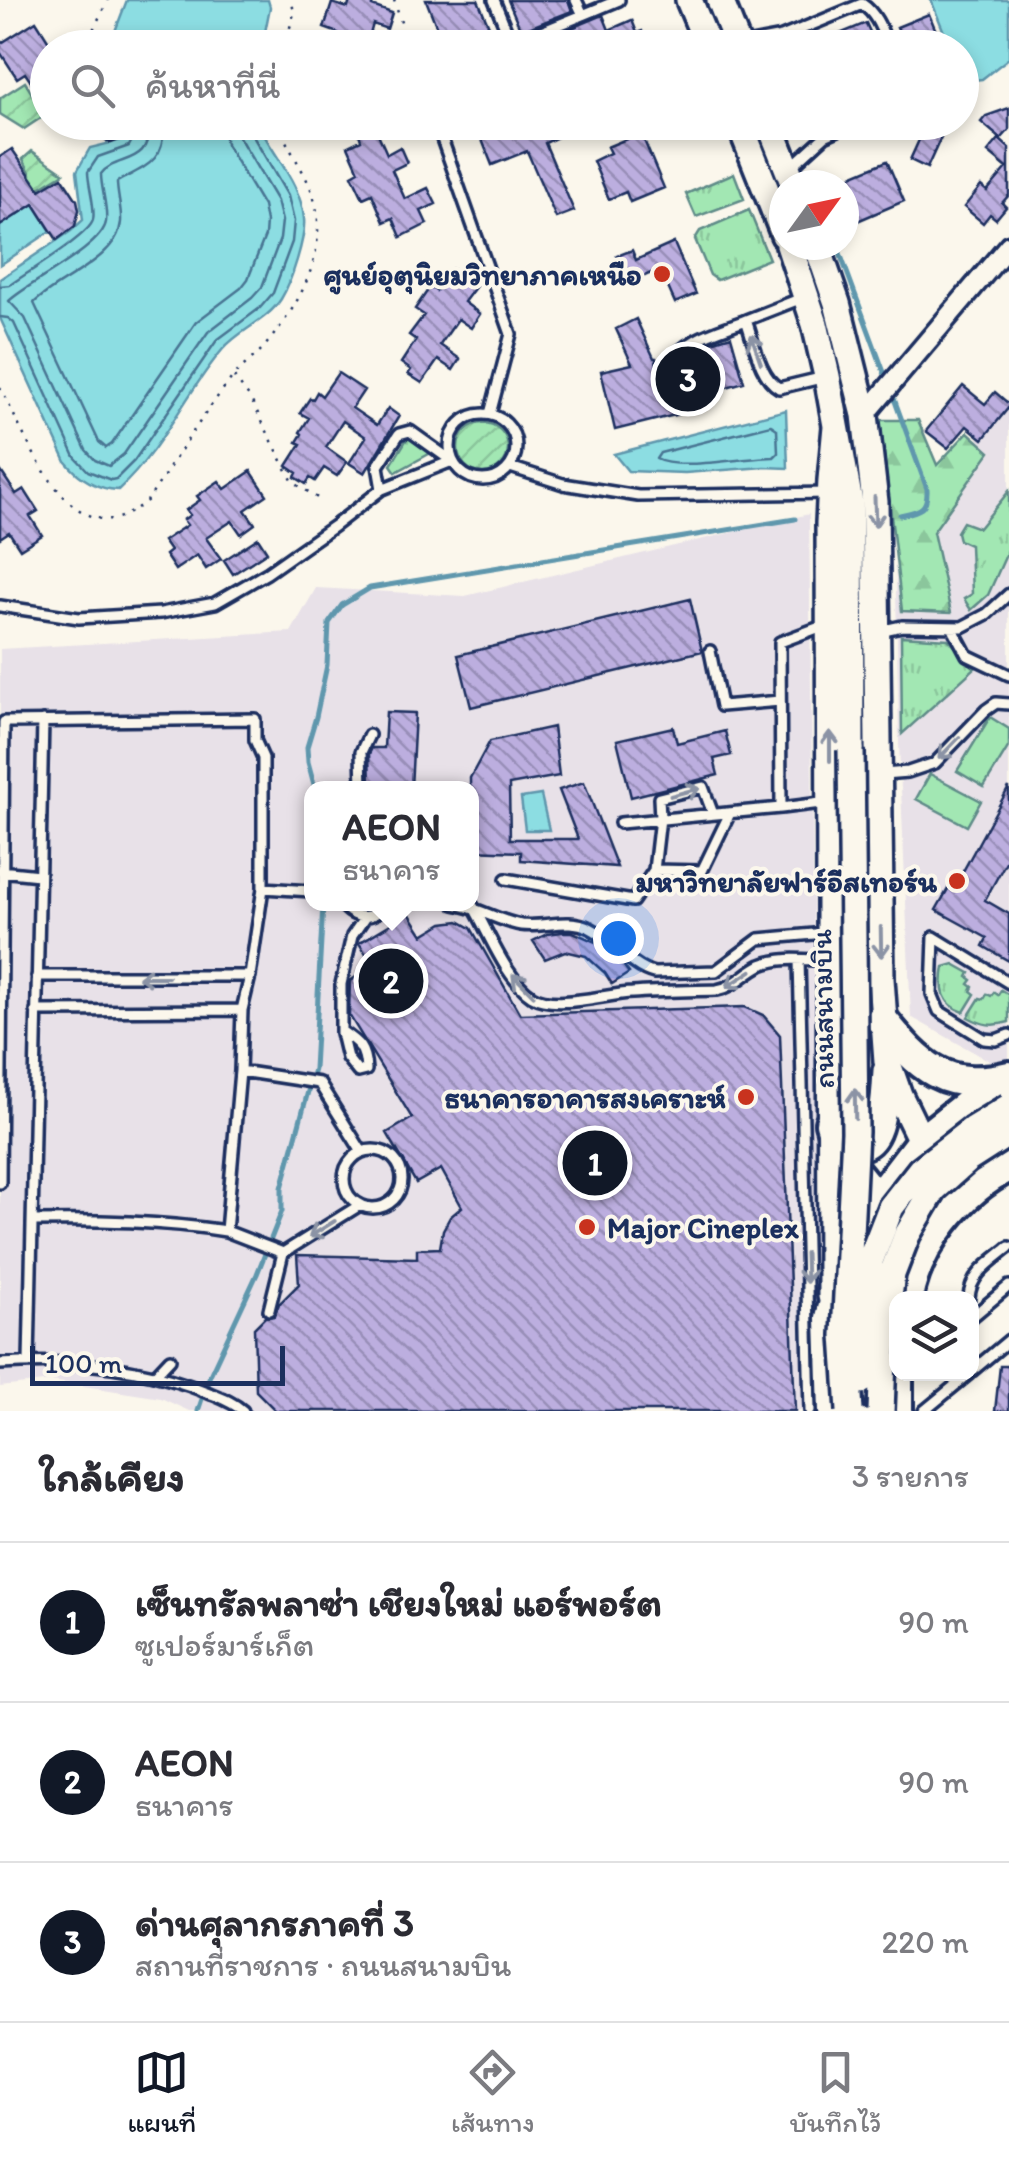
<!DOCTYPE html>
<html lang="th">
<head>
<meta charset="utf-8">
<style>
  :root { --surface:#fff; --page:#f7f7f7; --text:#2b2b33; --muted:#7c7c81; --line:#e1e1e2; --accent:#111827 }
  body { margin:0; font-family:Itim,"Playpen Sans Thai",sans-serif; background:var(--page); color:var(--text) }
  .controls { position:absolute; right:30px; bottom:30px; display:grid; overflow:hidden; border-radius:20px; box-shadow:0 5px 15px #0003 }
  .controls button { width:90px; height:90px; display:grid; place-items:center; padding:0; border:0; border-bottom:2px solid var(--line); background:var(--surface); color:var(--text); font:50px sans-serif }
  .compass { position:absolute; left:769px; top:170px; width:90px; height:90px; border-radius:50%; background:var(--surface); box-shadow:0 5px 15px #0003; rotate:57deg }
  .scale { position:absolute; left:30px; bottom:25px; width:255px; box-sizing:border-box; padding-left:10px; border:5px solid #1b2f5e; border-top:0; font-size:28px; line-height:35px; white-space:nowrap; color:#1b2f5e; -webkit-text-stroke:8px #fbf7ec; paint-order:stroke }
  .you { position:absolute; left:618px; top:938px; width:35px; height:35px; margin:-25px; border:8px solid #fff; border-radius:50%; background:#1a73e8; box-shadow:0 0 0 15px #1a73e833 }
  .badge { display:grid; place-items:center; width:65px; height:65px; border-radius:50%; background:var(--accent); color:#fff; font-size:32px; font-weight:700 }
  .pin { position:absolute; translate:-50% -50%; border:5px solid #fff; box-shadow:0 2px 10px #0006 }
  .popup { position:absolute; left:304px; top:781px; width:175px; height:130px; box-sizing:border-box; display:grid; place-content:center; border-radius:20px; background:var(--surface); filter:drop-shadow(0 2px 8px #0005); font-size:32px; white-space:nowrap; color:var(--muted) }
  .popup b { font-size:38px; color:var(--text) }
  .popup::after { content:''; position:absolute; left:50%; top:100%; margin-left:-20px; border:20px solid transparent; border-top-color:var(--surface) }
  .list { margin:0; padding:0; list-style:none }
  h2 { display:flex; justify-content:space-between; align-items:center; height:130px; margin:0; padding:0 40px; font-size:42px }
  h2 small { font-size:32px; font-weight:400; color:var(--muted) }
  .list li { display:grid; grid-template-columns:65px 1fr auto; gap:30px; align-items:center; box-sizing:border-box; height:160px; padding:0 40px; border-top:2px solid var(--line) }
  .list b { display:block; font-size:38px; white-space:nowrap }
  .list p { margin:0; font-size:32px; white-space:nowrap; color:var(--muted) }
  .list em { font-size:32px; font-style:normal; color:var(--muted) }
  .icon { flex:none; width:55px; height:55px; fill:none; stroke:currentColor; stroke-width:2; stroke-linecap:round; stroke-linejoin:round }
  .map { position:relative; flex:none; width:1009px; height:1411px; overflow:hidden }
  .search { position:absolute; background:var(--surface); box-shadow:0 5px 15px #0003; left:30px; right:30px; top:30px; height:110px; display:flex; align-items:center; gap:25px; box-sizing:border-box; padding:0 35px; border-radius:55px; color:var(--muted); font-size:38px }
  .sheet { height:610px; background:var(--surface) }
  nav { display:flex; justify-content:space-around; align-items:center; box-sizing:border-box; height:140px; border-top:2px solid var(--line); background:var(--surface); font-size:28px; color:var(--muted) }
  nav a { display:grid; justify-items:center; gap:5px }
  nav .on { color:var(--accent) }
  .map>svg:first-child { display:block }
  .built { fill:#e8e1e8; fill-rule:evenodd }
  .grass { fill:url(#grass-tufts); stroke:#5e8b88; stroke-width:2.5 }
  .forest { fill:url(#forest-firs); stroke:#5e8b88; stroke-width:2.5 }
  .garden { fill:url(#garden-furrows); stroke:#5e8b88; stroke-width:2.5 }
  .pitch { fill:#a2e7b3; stroke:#5e8b88; stroke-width:2.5 }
  .water { fill:#8cdde2; stroke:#5f97ad; stroke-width:2.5 }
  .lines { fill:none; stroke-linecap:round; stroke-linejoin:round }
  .shore { stroke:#487593; stroke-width:2.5 }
  .stream { stroke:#5f97ad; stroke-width:5 }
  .building { fill:url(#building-back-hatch); stroke:#1b2f5e; stroke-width:2.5 }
  .lane-casing { stroke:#1b2f5e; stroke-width:16 }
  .street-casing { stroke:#1b2f5e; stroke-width:25 }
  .secondary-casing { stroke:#1b2f5e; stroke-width:32 }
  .primary-casing { stroke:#1b2f5e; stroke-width:38 }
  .path { stroke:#1b2f5e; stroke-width:2.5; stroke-dasharray:2.5 8; stroke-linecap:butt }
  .lane { stroke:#fbf7ec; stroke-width:9 }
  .street { stroke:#fbf7ec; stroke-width:18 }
  .secondary { stroke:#fbf7ec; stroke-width:25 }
  .primary { stroke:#fbf7ec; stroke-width:30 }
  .secondary-bridge-casing { stroke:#1b2f5e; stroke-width:32; stroke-linecap:butt }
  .secondary-bridge { stroke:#fbf7ec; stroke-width:25 }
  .oneway { stroke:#8b93a5 }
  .poi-dot { fill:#c8321e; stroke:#fbf7ec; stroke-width:4 }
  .labels { text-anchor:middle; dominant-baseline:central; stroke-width:8; stroke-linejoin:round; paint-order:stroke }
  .poi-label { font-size:30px; font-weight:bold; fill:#1b2f5e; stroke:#fbf7ec; text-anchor:end }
  .street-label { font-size:30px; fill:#1b2f5e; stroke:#fbf7ec }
</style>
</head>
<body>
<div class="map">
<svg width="1009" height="1411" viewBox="0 0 1009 1411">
  <defs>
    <pattern id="grass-tufts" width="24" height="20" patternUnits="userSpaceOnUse" patternTransform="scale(2.5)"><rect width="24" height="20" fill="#a2e7b3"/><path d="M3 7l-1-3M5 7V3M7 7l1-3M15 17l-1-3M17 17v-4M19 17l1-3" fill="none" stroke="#8bc69c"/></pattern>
    <pattern id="forest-firs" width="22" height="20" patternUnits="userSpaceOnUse" patternTransform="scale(2.5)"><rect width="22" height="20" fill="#a2e7b3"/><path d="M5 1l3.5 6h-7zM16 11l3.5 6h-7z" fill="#8bc69c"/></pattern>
    <pattern id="garden-furrows" width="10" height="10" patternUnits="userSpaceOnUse" patternTransform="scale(2.5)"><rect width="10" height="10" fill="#a2e7b3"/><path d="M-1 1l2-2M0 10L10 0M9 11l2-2" fill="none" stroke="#8bc69c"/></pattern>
    <pattern id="building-back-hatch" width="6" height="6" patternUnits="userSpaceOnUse" patternTransform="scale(2.5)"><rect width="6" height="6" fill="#bcaedf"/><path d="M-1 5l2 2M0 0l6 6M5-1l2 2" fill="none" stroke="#988eb8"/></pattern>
  </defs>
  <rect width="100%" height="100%" fill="#fbf7ec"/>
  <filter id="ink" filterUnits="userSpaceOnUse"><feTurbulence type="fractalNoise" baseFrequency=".01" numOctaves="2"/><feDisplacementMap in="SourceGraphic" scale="20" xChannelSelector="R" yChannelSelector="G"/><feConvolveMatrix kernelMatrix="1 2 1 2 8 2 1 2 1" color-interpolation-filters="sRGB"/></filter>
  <g filter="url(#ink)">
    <!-- built -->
    <path class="built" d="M1009,401v657l-14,6 -84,-47 -12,-273 -4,-205z
      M809,514l9,803 5,94h-634l-28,-13 -109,-17 -52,6v-738l291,-17 25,-44 149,8zM311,788h160v116h-160z"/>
    <!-- grass -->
    <path class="grass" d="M734,173l10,26 -48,18 -10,-23z
      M749,210l20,49 -52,21 -7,-5 -15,-36 5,-8z
      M408,437l20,14 1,3 -33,18 -5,-7z
      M1009,491v57l-21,47 -17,15 -7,-11 8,-5 -2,-49 -11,-5 -2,-8 6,-10 16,6z
      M901,636l47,3 27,29 -73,66z
      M954,964l16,9 -2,4 4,3 -3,4 4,3 -2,4 4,3 -11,18c-22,-7 -24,-23 -20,-45z
      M1001,990l8,5v27c-17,5 -26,3 -41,-5l12,-19 4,1 3,-5 4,2 3,-4 4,3z"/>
    <!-- forest -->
    <path class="forest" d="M880,420h38l19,45 31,-33 22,20 -57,80 18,81 -49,-2z"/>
    <!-- garden -->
    <path class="garden" d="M25,82l20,33 -21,14 -24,-15v-16z
      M32,151l32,22 -30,18 -8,-11 5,-6 -8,-15z
      M458 448a25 25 0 1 1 50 0a25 25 0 1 1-50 0Z"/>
    <!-- pitch -->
    <path class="pitch" d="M990,717l19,12v17l-25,41 -27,-16z
      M930,774l51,27 -14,25 -51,-27z"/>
    <!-- water -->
    <path class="water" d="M127,0h141l2,7 -8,40h-153z
      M931,0h78v58l-27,21 -18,2 -2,-5v-28l-12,-1z
      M125,123h133c14,32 43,59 46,96 2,18 -13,64 -23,80 -14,22 -42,31 -58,50 -38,45 -61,101 -105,141 -22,-1 -38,-11 -52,-28l-66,-144v-39l71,-48 12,-11 -6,-49 13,-23 21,-5z
      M34,204l17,27 -51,34v-39z
      M786,410l2,58 -24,-1 -79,6 -57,-2 -14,-17z
      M541,795l8,35h-24l-4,-32z"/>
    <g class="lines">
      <!-- shore -->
      <path class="shore" d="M148,122c5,45 -32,32 -47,52 0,15 7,33 5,48 -4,26 -77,60 -97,79l16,17 61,132 9,10 14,6 15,-12 84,-122 44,-34 10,-11 18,-48 2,-18 -5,-20 -38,-64 -2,-15
        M163,122c4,40 -19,45 -46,60 0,13 5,27 4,40 -3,37 -63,57 -87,81l65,139 7,6 6,-4 84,-122 45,-34 7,-9 17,-43 1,-14 -3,-16 -37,-62 -4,-22
        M0,286l10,-1c15,-11 80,-50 83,-65 3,-12 -5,-35 -5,-48l10,-15 31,-11 7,-13 -1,-11
        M0,317l8,1 6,5 61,134 13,14 23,9 5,-1 18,-18 83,-121 43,-32 13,-15 19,-51 2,-21 -6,-25 -38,-65 -1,-9
        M771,425l6,4 1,24 -4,4c-29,0 -96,14 -118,2l4,-6z"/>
      <!-- stream -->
      <path class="stream" d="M809,170l6,15
        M837,245l51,138
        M892,393l35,96c1,21 -8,22 -27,26
        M315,788l-7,-26 -1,-15 9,-30 11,-52 2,-42 13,-18 28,-17 425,-69
        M198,1411l12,-36 47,-101 25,-63v-23l32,-119 9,-165"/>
    </g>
    <!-- building -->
    <path class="building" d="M350,0h24l-2,6 20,7 -5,16 -14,-5 -7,24h-32l4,-15 -14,-5 8,-25 16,5z
      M426,0h52l20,48h-53z
      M508,0h60l4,11 -51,20z
      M929,14l14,34h-37l-9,-21z
      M603,15l6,15 23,-10 5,13 5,-2 7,17h-111l-2,-5z
      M36,21l17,27h-5v59l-23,-34 -8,5 -17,-26v-8z
      M866,23l11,25h-69v-1z
      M1009,108v22l-8,9 -20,-17 5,-6z
      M98,122h27l2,9 -5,8 -11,4 -10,-6z
      M475,122h86l5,11 -21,10 29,68 -18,7 -29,-67 -35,14z
      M375,127l12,27 13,-7 7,16 -15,7 13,29 23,-11 8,16 -15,7 6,13 -26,13 -8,-19 -9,4 -12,-28 -9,4 -11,-23 7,-4 -11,-25 13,-6 -2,-6z
      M924,129l17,8 -14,31 -17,-8z
      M641,133l23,55 -34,14 -4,-10 -17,7 -16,-38 17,-8 -3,-6z
      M999,139l10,9v47l-7,8 4,4 -10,12 -6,-5 -7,9 -19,-16 17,-21 6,5 20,-23 -19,-16z
      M12,149l28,41 22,-13 15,23 2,10 -4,16 -18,14 -23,-36 -34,22v-69z
      M887,161l17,40 -49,21 -11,-27v-16z
      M674,243l22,51 -21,9 -15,-34 -31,14 -12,-27 15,-6 4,10z
      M452,269l24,17 -12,16 16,12 -9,14 -13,-9 -18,26 20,14 -7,11 -15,-10 -16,23 -14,-9 3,-4 -10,-7 15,-23 -7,-5 15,-20 -9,-6 15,-22 6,4z
      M636,319l18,39h2l4,35 4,6 6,1 5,-4 -1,-25 20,-6 -3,-11 10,-2 -2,-4 6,-4 26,-8 13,46 -41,12 4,13 -92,23 -14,-59 31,-7 -16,-35z
      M338,373l26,17 -12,18 25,17 11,-17 11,8 -34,57 -16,-10 17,-26 -23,-16 -17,26 21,15 -10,14 -13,-8 -9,13 -5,-3 -4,6 -11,-7 2,-4 -10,-7 14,-22 -4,-2 5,-8 -2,-2 9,-14 -9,-5 10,-15 3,1 4,-7 5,4z
      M963,386l22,18 10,-12 14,12v3l-26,32 -16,-13 -19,22 -22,-17z
      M0,470l16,24 8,-5 14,22 -8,5 12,19 -22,14 -11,-17 -9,6z
      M251,471l16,24 -22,15 10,14 -14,10 -9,-13 -26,17 15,21 -15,10 -9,-14 -22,15 -10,-15 5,-4 -7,-10 24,-16 -4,-5 7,-5 -4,-5 14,-10 -3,-4 22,-15 6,8z
      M258,538l9,14 -34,22 -9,-14z
      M690,599l12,52 -231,56 -13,-52z
      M386,712l29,1 -4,75h-30v-3l-11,-1 -1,-30 3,-6h12z
      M553,727l6,49 -50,9 1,54h68l-19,-49 25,-8 33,85 -96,-7v-8l-50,-2 -1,-72 20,-37z
      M673,727l4,16 48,-12 6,24 -17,4 4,16 -87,22 -14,-57z
      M1009,787v69l-24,44 24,14v47l-26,-15 4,-8 -51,-28 16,-28 4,2z
      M409,913l14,22 20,-12 16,-2 12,7 49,86 225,-7 18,8 17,20 15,376h-519l-20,-20 -2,-63 11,-11 9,-1 5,-12 20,-20 -2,-29 120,3v-9l23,-1 3,-18 7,-13 12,-10 -21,-38 -25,14 -29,-50 25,-15 -63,-103 1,-34 23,-15 -14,-23z
      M562,932h11l25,11 25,22 6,8 -17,11 -7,-11 -19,-17 -21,-5 -20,8 -12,-18 14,-7z
      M1000,1366h9v45h-14z"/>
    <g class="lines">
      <!-- lane casing -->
      <g class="lane-casing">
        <path id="lane" d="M494,0l18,44 71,-29
          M576,0l7,15 36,-15
          M740,45l42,-8 80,-33c15,10 20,27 27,44
          M436,122l75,212 -21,80
          M790,168l35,-32 31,-14
          M802,298l-56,22c8,21 13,57 33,68l46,-11
          M668,392l-2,-26c20,-28 49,-34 80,-46
          M450 447a33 33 0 1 1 66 0a33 33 0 1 1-66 0Z
          M510,467l53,17 75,12 191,-3
          M382,489l-4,-23 21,-32 11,-3 42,30
          M0,606l79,12 82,-5 54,-10 52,-30 67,-47 48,-37 70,-28
          M828,624l-48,18 1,166 48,-6
          M952,627l15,28 42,20
          M879,631l23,-5 60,1 25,-13 22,-20
          M710,651l11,55 59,-5
          M883,774l25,-2 27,-9 51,-53 10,-7 13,1
          M362,788l-1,-36 8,-17
          M713,814l-10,-27 -44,11 1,20 -6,52 48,1 28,-58
          M620,823l161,-15
          M0,871l39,4
          M506,879l127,22 21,-31
          M263,888l48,3
          M342,904c12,17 32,16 44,0
          M454,904c24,3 43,17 67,21 24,3 47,-8 69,3 23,11 39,39 64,45l62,-2 43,-32 66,-6
          M473,906c16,27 33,73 59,90 23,14 74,-2 100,-3 28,-2 57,-2 85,-3 18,-3 28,-17 44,-25 21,-9 45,-5 68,-4
          M799,960l11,451
          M37,976h213
          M1009,983l-75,-46 -2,57 7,17 45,28 12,1 13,-5
          M36,1011l206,-1
          M341,1031c18,12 24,17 25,39l-8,2 -11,-14 -6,-25v-49l11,-48 13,-19
          M240,1071l79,12 43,69
          M344 1179a29 29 0 1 1 58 0a29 29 0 1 1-58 0Z
          M0,1183l4,-461 251,-3v21l8,18v130l-13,88 -8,34 -2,61 -14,160c-64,-10 -128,-11 -193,-10
          M226,1231l57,22
          M969,1298c1,-24 22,-36 40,-51
          M269,1310l14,-57 77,-48
          M972,1317l37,-31
          M29,1362l14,-641
          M0,1364c70,-5 144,2 209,29 12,5 24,9 34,18
          M972,1371l37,-31
          M155,1375l15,-16
          M924,1411l45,-37"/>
      </g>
      <!-- street casing -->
      <g class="street-casing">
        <path id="street" d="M865,415l144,-170"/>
      </g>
      <!-- secondary casing -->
      <g class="secondary-casing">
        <path id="secondary" d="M689,0l20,48
          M720,0l19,48
          M739,122l45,113
          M769,122l25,63
          M789,245l26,79 12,52 23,127 1,247
          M817,245l20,58 28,112 10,87 6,477 6,82 12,34 29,60
          M837,1140c48,30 47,-41 49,-69
          M831,1296l-2,-773 2,-43 5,-54"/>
      </g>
      <!-- primary casing -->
      <g class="primary-casing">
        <path id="primary" d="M882,1020c38,47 63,72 127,57
          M831,1123l5,17 12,24 29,36 41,18 28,-3
          M907,1298c10,-54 53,-108 102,-132
          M897,1374v37
          M834,1411l-3,-93 10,-41 33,-73 48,-63 43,-34 44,-22"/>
      </g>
      <!-- path -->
      <path class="path" d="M394,0l15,48
        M84,48l24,-48
        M284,48l11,-38 -7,-10
        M234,377l16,21 43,84 29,19
        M0,387c21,39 58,139 113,132 13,-2 24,-11 35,-19 27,-40 53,-83 83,-121 10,-12 23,-21 33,-32 30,-35 56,-78 54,-125 -2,-42 -28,-64 -40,-100"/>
      <!-- lane -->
      <use href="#lane" class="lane"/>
      <!-- street -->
      <use href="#street" class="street"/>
      <!-- secondary -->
      <use href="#secondary" class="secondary"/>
      <!-- primary -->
      <use href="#primary" class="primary"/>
      <!-- secondary-bridge casing -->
      <g class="secondary-bridge-casing">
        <path id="secondary-bridge" d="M861,1381l9,-120 21,-54 29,-37 53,-41 36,-22
          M850,1411l-5,-76 10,-203 -4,-382
          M881,1411l3,-77 8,-60 15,-39 27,-46 33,-29 42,-27"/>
      </g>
      <!-- secondary-bridge -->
      <use href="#secondary-bridge" class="secondary-bridge"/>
    </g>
    <!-- one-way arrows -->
    <defs><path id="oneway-shaft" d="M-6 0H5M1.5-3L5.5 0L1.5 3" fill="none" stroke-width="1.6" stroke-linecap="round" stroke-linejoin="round" transform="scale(2.5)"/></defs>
    <g class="oneway">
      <use href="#oneway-shaft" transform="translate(756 349) rotate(-109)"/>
      <use href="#oneway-shaft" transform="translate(875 512) rotate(88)"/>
      <use href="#oneway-shaft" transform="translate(830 746) rotate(-90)"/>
      <use href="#oneway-shaft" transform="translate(949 748) rotate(134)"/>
      <use href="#oneway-shaft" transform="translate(685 792) rotate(-15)"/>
      <use href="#oneway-shaft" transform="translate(881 942) rotate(89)"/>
      <use href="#oneway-shaft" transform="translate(153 977) rotate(180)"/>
      <use href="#oneway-shaft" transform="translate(739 979) rotate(147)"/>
      <use href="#oneway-shaft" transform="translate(523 985) rotate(-135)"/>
      <use href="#oneway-shaft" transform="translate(855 1104) rotate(-91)"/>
      <use href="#oneway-shaft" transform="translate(322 1229) rotate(148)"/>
      <use href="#oneway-shaft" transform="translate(806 1268) rotate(88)"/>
    </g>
  </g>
  <!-- markers -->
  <g class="poi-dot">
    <circle cx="662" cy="274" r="10"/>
    <circle cx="957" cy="881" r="10"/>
    <circle cx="746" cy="1097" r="10"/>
    <circle cx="587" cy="1227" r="10"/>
  </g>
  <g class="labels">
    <!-- poi labels -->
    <g class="poi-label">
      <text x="642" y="274">ศูนย์อุตุนิยมวิทยาภาคเหนือ</text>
      <text x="937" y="881">มหาวิทยาลัยฟาร์อีสเทอร์น</text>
      <text x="726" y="1097">ธนาคารอาคารสงเคราะห์</text>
      <text x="607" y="1227" text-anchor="start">Major Cineplex</text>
    </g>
    <!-- street labels -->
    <g class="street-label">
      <text transform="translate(822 1009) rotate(-91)">ถนนสนามบิน</text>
    </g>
  </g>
</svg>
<div class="controls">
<button><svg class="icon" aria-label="layers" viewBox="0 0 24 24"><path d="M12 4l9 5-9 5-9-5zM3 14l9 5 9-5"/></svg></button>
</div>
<svg class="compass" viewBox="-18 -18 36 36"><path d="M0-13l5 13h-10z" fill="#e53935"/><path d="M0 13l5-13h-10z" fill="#7c7c81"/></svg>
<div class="scale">100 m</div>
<div class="you"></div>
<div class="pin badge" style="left:595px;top:1163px">1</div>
<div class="pin badge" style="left:391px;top:981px">2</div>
<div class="popup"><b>AEON</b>ธนาคาร</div>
<div class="pin badge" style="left:688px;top:379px">3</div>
<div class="search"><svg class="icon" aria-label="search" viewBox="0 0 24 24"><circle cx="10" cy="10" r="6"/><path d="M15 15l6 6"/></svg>ค้นหาที่นี่</div>
</div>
<section class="sheet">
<h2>ใกล้เคียง<small>3 รายการ</small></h2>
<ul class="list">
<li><span class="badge">1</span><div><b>เซ็นทรัลพลาซ่า เชียงใหม่ แอร์พอร์ต</b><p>ซูเปอร์มาร์เก็ต</p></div><em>90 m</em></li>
<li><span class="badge">2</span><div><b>AEON</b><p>ธนาคาร</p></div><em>90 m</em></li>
<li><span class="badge">3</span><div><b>ด่านศุลากรภาคที่ 3</b><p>สถานที่ราชการ · ถนนสนามบิน</p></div><em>220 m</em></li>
</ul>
</section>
<nav>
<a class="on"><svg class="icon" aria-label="map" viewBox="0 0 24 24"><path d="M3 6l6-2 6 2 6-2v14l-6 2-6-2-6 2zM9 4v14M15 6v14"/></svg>แผนที่</a>
<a><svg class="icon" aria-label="directions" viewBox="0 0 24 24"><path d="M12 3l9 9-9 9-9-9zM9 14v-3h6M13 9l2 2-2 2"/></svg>เส้นทาง</a>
<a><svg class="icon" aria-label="saved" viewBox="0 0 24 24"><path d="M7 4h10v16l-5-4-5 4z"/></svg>บันทึกไว้</a>
</nav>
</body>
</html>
